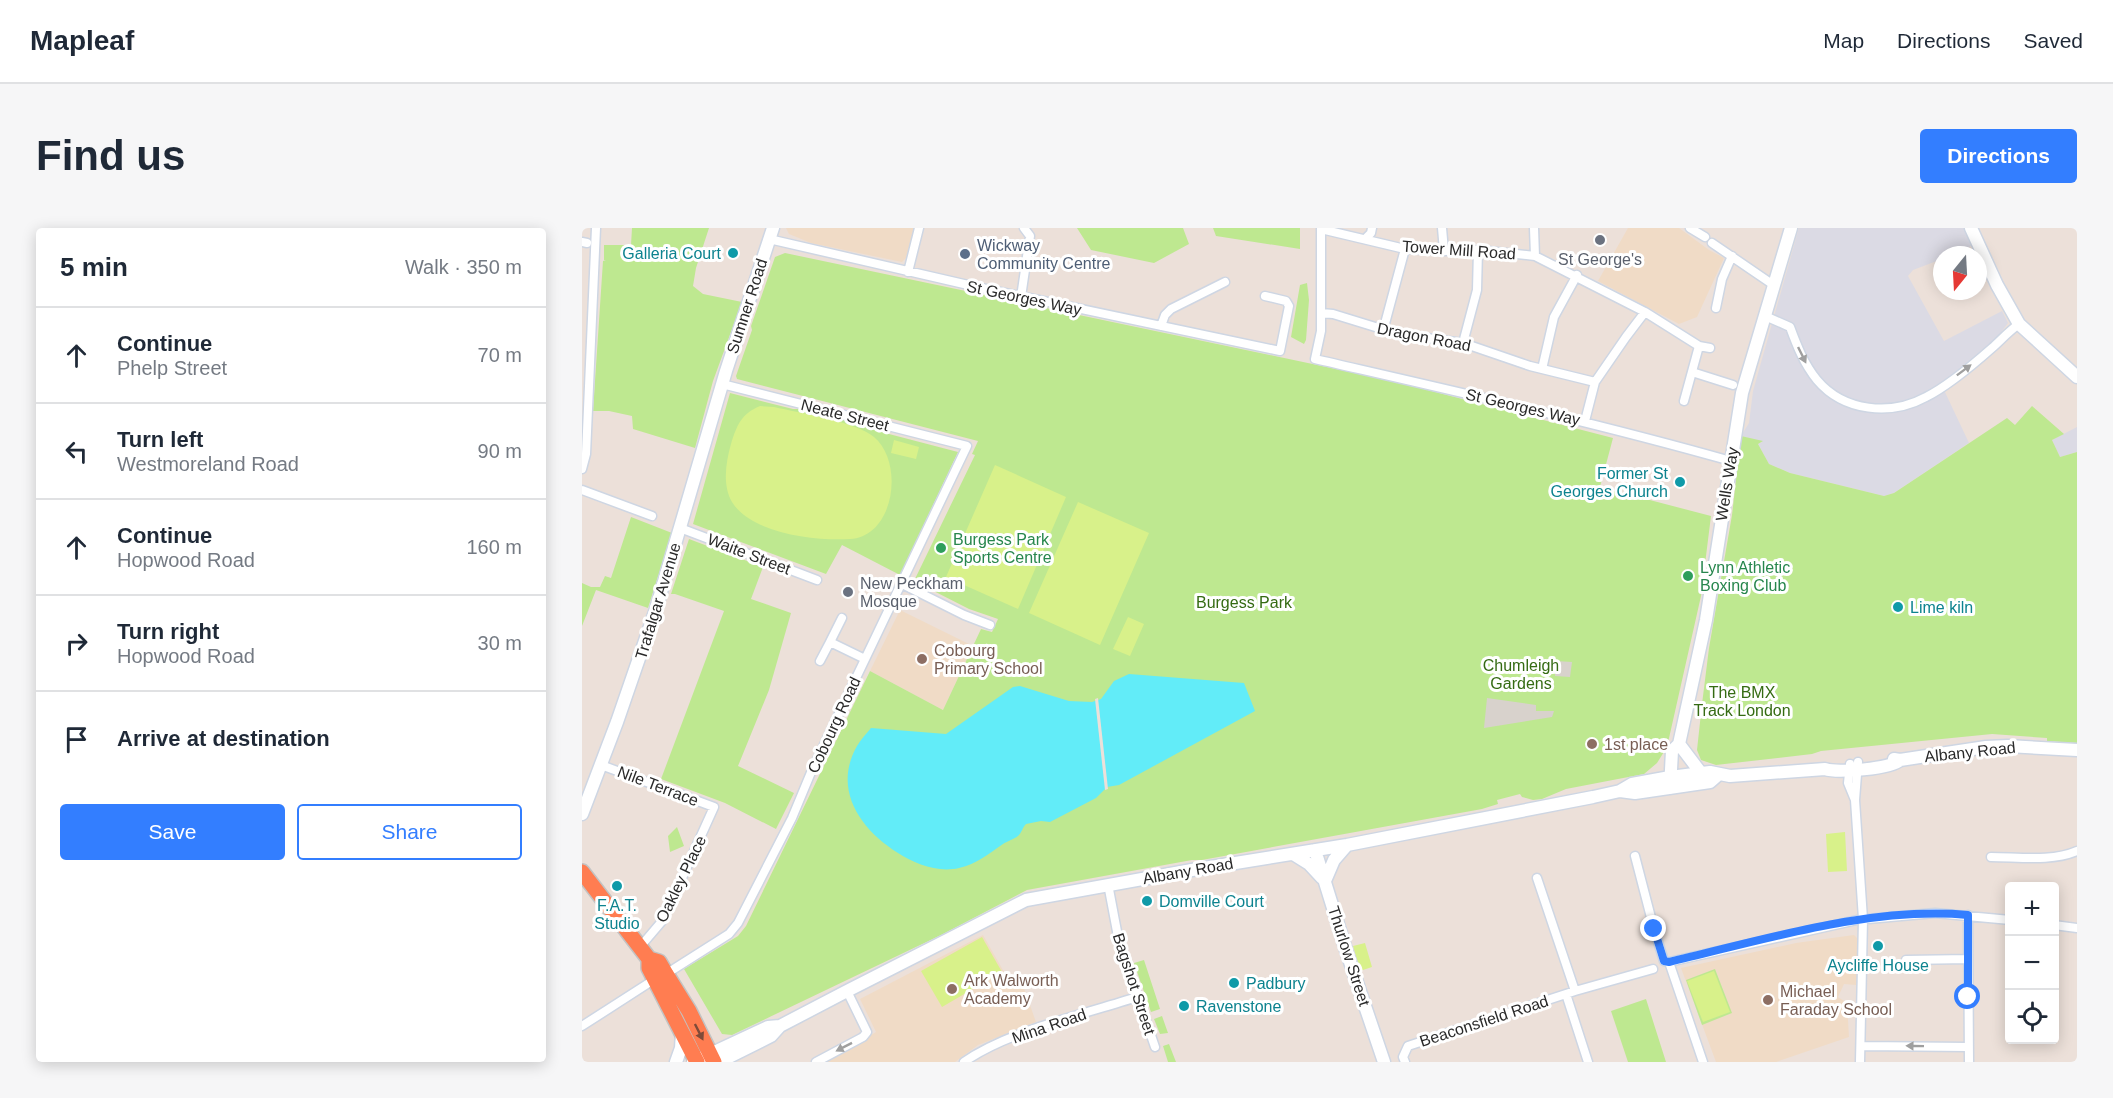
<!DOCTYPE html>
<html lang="en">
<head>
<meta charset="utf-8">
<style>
  :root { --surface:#fff; --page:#f6f6f7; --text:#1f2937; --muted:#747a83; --line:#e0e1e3; --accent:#337eff }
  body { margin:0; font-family:Helvetica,sans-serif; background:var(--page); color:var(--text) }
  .controls { position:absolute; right:18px; bottom:18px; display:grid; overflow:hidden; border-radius:6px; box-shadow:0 3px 15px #0003 }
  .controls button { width:54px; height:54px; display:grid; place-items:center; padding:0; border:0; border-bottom:2px solid var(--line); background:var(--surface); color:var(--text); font:30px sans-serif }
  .compass { position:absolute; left:1351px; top:18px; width:54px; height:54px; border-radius:50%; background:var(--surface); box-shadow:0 3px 15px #0003; rotate:198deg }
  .stop { position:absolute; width:18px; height:18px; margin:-14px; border:4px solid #337eff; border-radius:50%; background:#fff }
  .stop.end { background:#337eff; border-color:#fff; box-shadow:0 2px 6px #0008 }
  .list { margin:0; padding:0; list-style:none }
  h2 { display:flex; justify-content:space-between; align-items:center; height:78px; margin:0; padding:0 24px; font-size:26px }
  h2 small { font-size:20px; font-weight:400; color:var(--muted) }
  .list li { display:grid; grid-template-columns:39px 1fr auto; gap:18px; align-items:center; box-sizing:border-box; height:96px; padding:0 24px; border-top:2px solid var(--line) }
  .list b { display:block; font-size:22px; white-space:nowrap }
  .list p { margin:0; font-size:20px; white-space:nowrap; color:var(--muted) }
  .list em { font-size:20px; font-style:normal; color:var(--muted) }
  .actions { display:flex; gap:12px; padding:18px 24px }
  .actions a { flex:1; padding:14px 0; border:2px solid var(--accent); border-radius:6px; text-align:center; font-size:21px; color:var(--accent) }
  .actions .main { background:var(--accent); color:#fff }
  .icon { flex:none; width:33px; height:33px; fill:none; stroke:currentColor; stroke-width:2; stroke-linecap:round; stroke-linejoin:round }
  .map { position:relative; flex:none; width:1495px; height:834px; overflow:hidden; border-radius:6px }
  header { display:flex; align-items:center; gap:36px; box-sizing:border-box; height:84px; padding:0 30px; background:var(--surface); border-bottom:2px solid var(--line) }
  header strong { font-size:28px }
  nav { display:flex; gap:33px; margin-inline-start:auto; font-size:21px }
  .intro { display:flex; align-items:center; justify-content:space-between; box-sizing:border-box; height:144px; padding:0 36px }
  h1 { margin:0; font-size:42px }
  .button { padding:15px 27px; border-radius:6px; background:var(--accent); color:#fff; font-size:21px; font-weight:700 }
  main { display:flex; gap:36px; padding:0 36px }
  aside { flex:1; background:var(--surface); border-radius:6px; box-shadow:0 3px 15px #0003 }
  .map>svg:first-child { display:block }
  .industrial { fill:#dbdae4 }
  .education { fill:#f0dbc6 }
  .green { fill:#bee890 }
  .pitch { fill:#d8f18a }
  .plaza { fill:#d8d2cc }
  .water { fill:#62ecf8 }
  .pier { fill:#ece0d9 }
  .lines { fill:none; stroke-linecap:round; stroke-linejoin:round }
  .street-casing { stroke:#ced6e3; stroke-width:11 }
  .secondary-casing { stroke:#ced6e3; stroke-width:15 }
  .highway-casing { stroke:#c3c3c3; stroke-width:18 }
  .street { stroke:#fff; stroke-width:8 }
  .secondary { stroke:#fff; stroke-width:12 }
  .highway { stroke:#ff7d51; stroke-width:15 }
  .oneway { fill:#9f9f9f }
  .oneway2 { fill:#7f4b39 }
  .route { stroke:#337eff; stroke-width:8 }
  .worship-dot { fill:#6b7280; stroke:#fff; stroke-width:2 }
  .culture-dot { fill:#0f9aa8; stroke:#fff; stroke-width:2 }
  .service-dot { fill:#5c6f8a; stroke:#fff; stroke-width:2 }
  .leisure-dot { fill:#2e9e5b; stroke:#fff; stroke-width:2 }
  .education-dot { fill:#8d6e63; stroke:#fff; stroke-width:2 }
  .labels { text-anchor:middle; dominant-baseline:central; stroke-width:6; stroke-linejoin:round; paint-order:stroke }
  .service-label { font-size:16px; fill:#4e5e75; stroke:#fff; text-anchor:start }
  .street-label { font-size:16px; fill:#292929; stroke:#fff }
  .culture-label { font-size:16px; fill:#0d838f; stroke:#fff; text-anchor:start }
  .worship-label { font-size:16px; fill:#5b616d; stroke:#fff }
  .leisure-label { font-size:16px; fill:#27864d; stroke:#fff; text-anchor:start }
  .park-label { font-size:16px; fill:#356b13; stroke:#fff }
  .education-label { font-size:16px; fill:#785e54; stroke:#fff; text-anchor:start }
</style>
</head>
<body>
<header>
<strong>Mapleaf</strong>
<nav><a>Map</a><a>Directions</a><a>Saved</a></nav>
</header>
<div class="intro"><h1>Find us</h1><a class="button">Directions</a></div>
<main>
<aside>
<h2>5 min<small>Walk · 350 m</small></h2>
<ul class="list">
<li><svg class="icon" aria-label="ahead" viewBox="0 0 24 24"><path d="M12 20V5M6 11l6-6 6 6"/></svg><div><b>Continue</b><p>Phelp Street</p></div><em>70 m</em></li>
<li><svg class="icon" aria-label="left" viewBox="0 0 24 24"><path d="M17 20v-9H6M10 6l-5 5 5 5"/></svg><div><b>Turn left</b><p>Westmoreland Road</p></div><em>90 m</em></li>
<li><svg class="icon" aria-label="ahead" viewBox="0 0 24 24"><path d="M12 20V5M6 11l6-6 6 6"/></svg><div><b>Continue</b><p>Hopwood Road</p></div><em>160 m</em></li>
<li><svg class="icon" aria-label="right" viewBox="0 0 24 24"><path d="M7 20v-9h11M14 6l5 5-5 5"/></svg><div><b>Turn right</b><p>Hopwood Road</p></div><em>30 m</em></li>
<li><svg class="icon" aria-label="arrive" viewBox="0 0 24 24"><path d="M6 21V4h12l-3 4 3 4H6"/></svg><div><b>Arrive at destination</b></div></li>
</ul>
<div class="actions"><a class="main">Save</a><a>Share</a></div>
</aside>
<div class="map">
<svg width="1495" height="834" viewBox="0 0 1495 834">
  <rect width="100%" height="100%" fill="#ece0d9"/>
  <!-- industrial -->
  <path class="industrial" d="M1217,0h169l6,14 -6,7 -16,6h-10v4l-29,11 -5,6 36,65 58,-30 6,12 -21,28 -43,39 25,53 -75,50 -10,3 -94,-23 -21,-9 -11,-20 4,-2 -21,-6 8,-13 4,-32z
    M1495,199v25l-17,5 -8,-17z"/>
  <!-- education -->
  <path class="education" d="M204,0h128l-8,30 -4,4 -91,-19 -22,-9z
    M1046,0h51l30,22 15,8 -27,59 -18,7 -81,-43z
    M318,382l73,36 -30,64 -73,-39z
    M401,707l25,44 12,-2 16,45 -58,23 -23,17h-128l49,-30 -16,-33z
    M1272,707l4,4 -2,46 -12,-1 -6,13 9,6 2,34 -73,25h-60l-35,-94 115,-25z"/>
  <!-- green -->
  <path class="green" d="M50,0h77l-13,40 -3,18 10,8 39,8 -29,79 -18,67 -62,-19 -1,-13 -23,-5h-16l10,-150 3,-1h-2v-15h27z
    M495,0h106l6,16 -35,19 -63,-13z
    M631,0h87v21l-84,-13z
    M203,25l608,128 220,57 -13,49 111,29 -10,80 -34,151 -10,16 -13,11 -78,15 -24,10 -9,1 -11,-3 -2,-3 -23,6 1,4 -16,5 -280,51h-10l-165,30 -86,45 -209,100 -10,-1 -38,-65 54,-33 8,-10 124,-255 73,39 38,-81 11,3 6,-13 -29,-10 -55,-28 61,-126 -3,-1 6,-13 -241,-62 -1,-3 16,-46 -1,-4 24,-69z
    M725,55l2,17 -3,40 -2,4 -13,-7 9,-52z
    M148,165l63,16h12l82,21 2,4 69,18 -58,123 -58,-30 -16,29 -133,-50z
    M1450,178l32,28 -12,6 8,17 17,-5v291l-30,-2v-3l-55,-4 -171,17 -9,3 -96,11 -15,-5 -4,-10 5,-46 7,-56 23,-133 9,-79 22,5 -5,3 11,20 21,9 94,23 10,-3 113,-75 8,7z
    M49,289l41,16 -24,75 -52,-18 -14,36v-43l9,4h9l5,-11 6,2z
    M107,311l74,28 -12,32 40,14 -22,77 -31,76 56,27 -18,36 -51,-26 -64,-24 63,-168 -49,-17h-4z
    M95,599l7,19 -14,6 -2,-16z
    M562,732l16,49 -9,3 -17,-49z
    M1133,741l17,44 -30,12 -16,-45z
    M1064,771l20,63h-38l-17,-51z
    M580,788l6,17 -8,1 -6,-15z
    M587,816l7,18h-8l-5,-16z"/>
  <!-- pitch -->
  <path class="pitch" d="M178,178l14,1c26,6 80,14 100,30 31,26 20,100 -24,102 -34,2 -98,-5 -118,-37 -10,-18 -6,-40 -1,-58 6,-19 10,-30 29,-38z
    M312,212l25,7 -3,12 -25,-6z
    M413,237l71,32 -48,112 -72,-32z
    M496,274l71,31 -49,112 -71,-32z
    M546,389l16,7 -14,32 -17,-7z
    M1263,604l2,39 -19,1 -2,-38z
    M400,709l20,35 -60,35 -21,-36z
    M783,715l7,24 -12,4 -7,-25z
    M1132,743l16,41 -27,10 -16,-41z"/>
  <!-- plaza -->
  <path class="plaza" d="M974,433l16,1 -2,15 -15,-1z
    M905,470l49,7v6h18l-2,6 -68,11z"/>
  <!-- water -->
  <path class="water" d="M547,446l115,9 11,28 -136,74 -12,2 -11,11 -46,24 -9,-1 -15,3c-4,4 -4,8 -7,11 -4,4 -12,6 -16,9 -15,10 -26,20 -44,24 -21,5 -44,-4 -61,-15 -37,-23 -66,-63 -41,-107 4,-7 10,-13 14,-18l75,6 67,-47 7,-1 49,15 23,1 9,-3 13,-18z"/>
  <!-- pier -->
  <path class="pier" d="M516,470l10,91 -3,1 -10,-91z"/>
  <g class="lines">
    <!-- street casing -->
    <g class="street-casing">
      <path id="street" d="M739,0v103l-6,28c139,32 278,63 416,102
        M860,0l2,23
        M952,0l1,28
        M1108,0l15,9
        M739,1l84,20 39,2 34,-1 57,6 110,56 54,34 11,2
        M187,11l208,48 303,64 9,-45 -3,-5 -21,-5
        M783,11l6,-6 1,-5
        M0,14l5,1
        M1130,15l63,43
        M326,44l11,-44
        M439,69l9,-61 -6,-8
        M1134,80l6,-29 10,-23
        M739,85l12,1 65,20 65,9 67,23 65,16
        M1183,88l25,11c7,19 14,37 27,53 27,32 74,36 109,17 20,-10 49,-34 66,-49 9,-8 17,-17 27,-24
        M579,98l4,-11 6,-6 54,-27
        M801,103l22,-82
        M881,115l14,-53 1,-40
        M960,141l12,-52 23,-42
        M1110,144l41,13
        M1102,173l15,-55
        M1003,193l10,-39 31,-45 19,-25
        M0,241l4,-15 10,-226
        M0,262l70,26
        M98,300l137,52
        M320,356l62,31 26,10
        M248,414l12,-24
        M238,433l10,-19 35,17
        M1276,534l-3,38 8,119 -3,143
        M1268,536l-2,19 7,17
        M19,537l113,42 -51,113 -23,27
        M1053,628l19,73 10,32 5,1 188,-42 78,-7 75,7
        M1409,629c27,0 61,5 86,-6
        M955,650l38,113
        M526,656l11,58 36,105
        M1386,687l1,147
        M1472,697l23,3
        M1324,732l62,-1
        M1087,734l34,100
        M84,746l63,-40 9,-11 54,-105 20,-48 155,-324 -245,-62
        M984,766l22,68
        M0,798l73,-47
        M1279,818l107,1
        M234,834l47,-25 4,-5 -20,-41
        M382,834c44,-31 121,-48 173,-65
        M823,834l-2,-5 5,-11 167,-55 78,-22"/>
    </g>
    <!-- secondary casing -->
    <g class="secondary-casing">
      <path id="secondary" d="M1389,0l26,57 22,39 58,53
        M1097,516l22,29
        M1312,531l6,1 86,-13 22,-1 69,4
        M1088,560l2,-37 7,-7 27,-124 36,-227 49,-165
        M1038,563l15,2 75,-11 8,-7
        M0,586l35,-92 39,-113 70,-238 47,-143
        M733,622l31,100 38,112
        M711,626l16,10 13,14
        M743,653l9,-21 13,-15
        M94,834l5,-14 1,-16
        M111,834l75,-35 12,-1
        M137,834l52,-26 9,-10 67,-35 179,-91 166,-30 155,-25 246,-48 27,-6 12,-7 38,-7 40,-5 20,4 95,-7c12,4 66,0 75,-9"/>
    </g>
    <!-- highway casing -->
    <g class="highway-casing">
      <path id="highway" d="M0,644l67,87 10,3 7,12 23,37 25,51
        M67,731v9l48,94"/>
    </g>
    <!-- street -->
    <use href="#street" class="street"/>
    <!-- secondary -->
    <use href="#secondary" class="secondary"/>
    <!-- highway -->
    <use href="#highway" class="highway"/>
  </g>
  <!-- one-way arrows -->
  <defs><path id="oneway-solid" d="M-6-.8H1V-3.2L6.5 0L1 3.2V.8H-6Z" transform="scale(1.5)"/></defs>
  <g class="oneway">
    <use href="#oneway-solid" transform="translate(1220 127) rotate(64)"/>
    <use href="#oneway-solid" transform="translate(1382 142) rotate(-37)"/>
    <use href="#oneway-solid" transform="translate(1333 818) rotate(-179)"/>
    <use href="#oneway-solid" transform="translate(262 819) rotate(153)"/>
  </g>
  <use class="oneway2" href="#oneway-solid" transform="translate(117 804) rotate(63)"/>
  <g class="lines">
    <!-- route -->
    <path class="route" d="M1072,701l10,32 5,1c94,-22 202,-56 299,-47v82"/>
  </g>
  <!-- markers -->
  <g class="worship-dot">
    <circle cx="1018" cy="12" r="6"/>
    <circle cx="266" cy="364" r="6"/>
  </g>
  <g class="culture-dot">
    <circle cx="151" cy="25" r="6"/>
    <circle cx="1098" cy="254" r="6"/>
    <circle cx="1316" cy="379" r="6"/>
    <circle cx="35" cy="658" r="6"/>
    <circle cx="565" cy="673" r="6"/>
    <circle cx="1296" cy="718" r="6"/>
    <circle cx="652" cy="755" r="6"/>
    <circle cx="602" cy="778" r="6"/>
  </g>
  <circle class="service-dot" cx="383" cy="26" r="6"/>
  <g class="leisure-dot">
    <circle cx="359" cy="320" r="6"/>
    <circle cx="1106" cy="348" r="6"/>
  </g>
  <g class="education-dot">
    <circle cx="340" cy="431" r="6"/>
    <circle cx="1010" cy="516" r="6"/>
    <circle cx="370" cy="761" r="6"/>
    <circle cx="1186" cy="772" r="6"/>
  </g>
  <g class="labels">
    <!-- service labels -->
    <g class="service-label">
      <text x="395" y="17">Wickway<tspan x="395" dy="18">Community Centre</tspan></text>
    </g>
    <!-- street labels -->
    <g class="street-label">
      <text transform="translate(877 22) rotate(4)">Tower Mill Road</text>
      <text transform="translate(442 70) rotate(12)">St Georges Way</text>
      <text transform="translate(165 78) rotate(-72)">Sumner Road</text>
      <text transform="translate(842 109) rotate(11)">Dragon Road</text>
      <text transform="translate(941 179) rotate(13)">St Georges Way</text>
      <text transform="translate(263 187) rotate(14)">Neate Street</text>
      <text transform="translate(1145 256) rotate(-81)">Wells Way</text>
      <text transform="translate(167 326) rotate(21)">Waite Street</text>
      <text transform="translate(76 373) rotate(-73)">Trafalgar Avenue</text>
      <text transform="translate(252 497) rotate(-65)">Cobourg Road</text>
      <text transform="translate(1388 524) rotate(-6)">Albany Road</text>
      <text transform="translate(76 558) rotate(21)">Nile Terrace</text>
      <text transform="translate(606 643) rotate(-10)">Albany Road</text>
      <text transform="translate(99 651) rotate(-64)">Oakley Place</text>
      <text transform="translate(767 728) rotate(72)">Thurlow Street</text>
      <text transform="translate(552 756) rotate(72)">Bagshot Street</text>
      <text transform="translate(902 793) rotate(-18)">Beaconsfield Road</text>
      <text transform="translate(467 798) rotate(-19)">Mina Road</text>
    </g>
    <!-- culture labels -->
    <g class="culture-label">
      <text x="139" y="25" text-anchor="end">Galleria Court</text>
      <text x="1086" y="245" text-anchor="end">Former St<tspan x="1086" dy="18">Georges Church</tspan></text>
      <text x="1328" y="379">Lime kiln</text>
      <text x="577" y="673">Domville Court</text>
      <text x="35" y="677" text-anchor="middle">F.A.T.<tspan x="35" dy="18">Studio</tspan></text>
      <text x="1296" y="737" text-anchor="middle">Aycliffe House</text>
      <text x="664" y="755">Padbury</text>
      <text x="614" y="778">Ravenstone</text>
    </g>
    <!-- worship labels -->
    <g class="worship-label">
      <text x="1018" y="31">St George's</text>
      <text x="278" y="355" text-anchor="start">New Peckham<tspan x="278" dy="18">Mosque</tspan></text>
    </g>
    <!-- leisure labels -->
    <g class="leisure-label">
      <text x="371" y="311">Burgess Park<tspan x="371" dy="18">Sports Centre</tspan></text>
      <text x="1118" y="339">Lynn Athletic<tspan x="1118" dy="18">Boxing Club</tspan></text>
    </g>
    <!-- park labels -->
    <g class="park-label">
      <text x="662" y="374">Burgess Park</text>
      <text x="939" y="437">Chumleigh<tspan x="939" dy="18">Gardens</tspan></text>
      <text x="1160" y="464">The BMX<tspan x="1160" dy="18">Track London</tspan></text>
    </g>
    <!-- education labels -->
    <g class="education-label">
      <text x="352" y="422">Cobourg<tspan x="352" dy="18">Primary School</tspan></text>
      <text x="1022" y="516">1st place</text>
      <text x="382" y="752">Ark Walworth<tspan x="382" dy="18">Academy</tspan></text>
      <text x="1198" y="763">Michael<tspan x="1198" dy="18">Faraday School</tspan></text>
    </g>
  </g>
</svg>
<div class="controls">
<button>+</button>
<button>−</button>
<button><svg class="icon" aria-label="locate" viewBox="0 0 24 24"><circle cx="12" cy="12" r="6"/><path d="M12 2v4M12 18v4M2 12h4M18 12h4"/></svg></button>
</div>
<svg class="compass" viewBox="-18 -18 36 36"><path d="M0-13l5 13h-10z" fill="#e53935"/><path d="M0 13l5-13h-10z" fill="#747a83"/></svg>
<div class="stop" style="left:1386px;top:769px"></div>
<div class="stop end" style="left:1072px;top:701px"></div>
</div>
</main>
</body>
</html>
